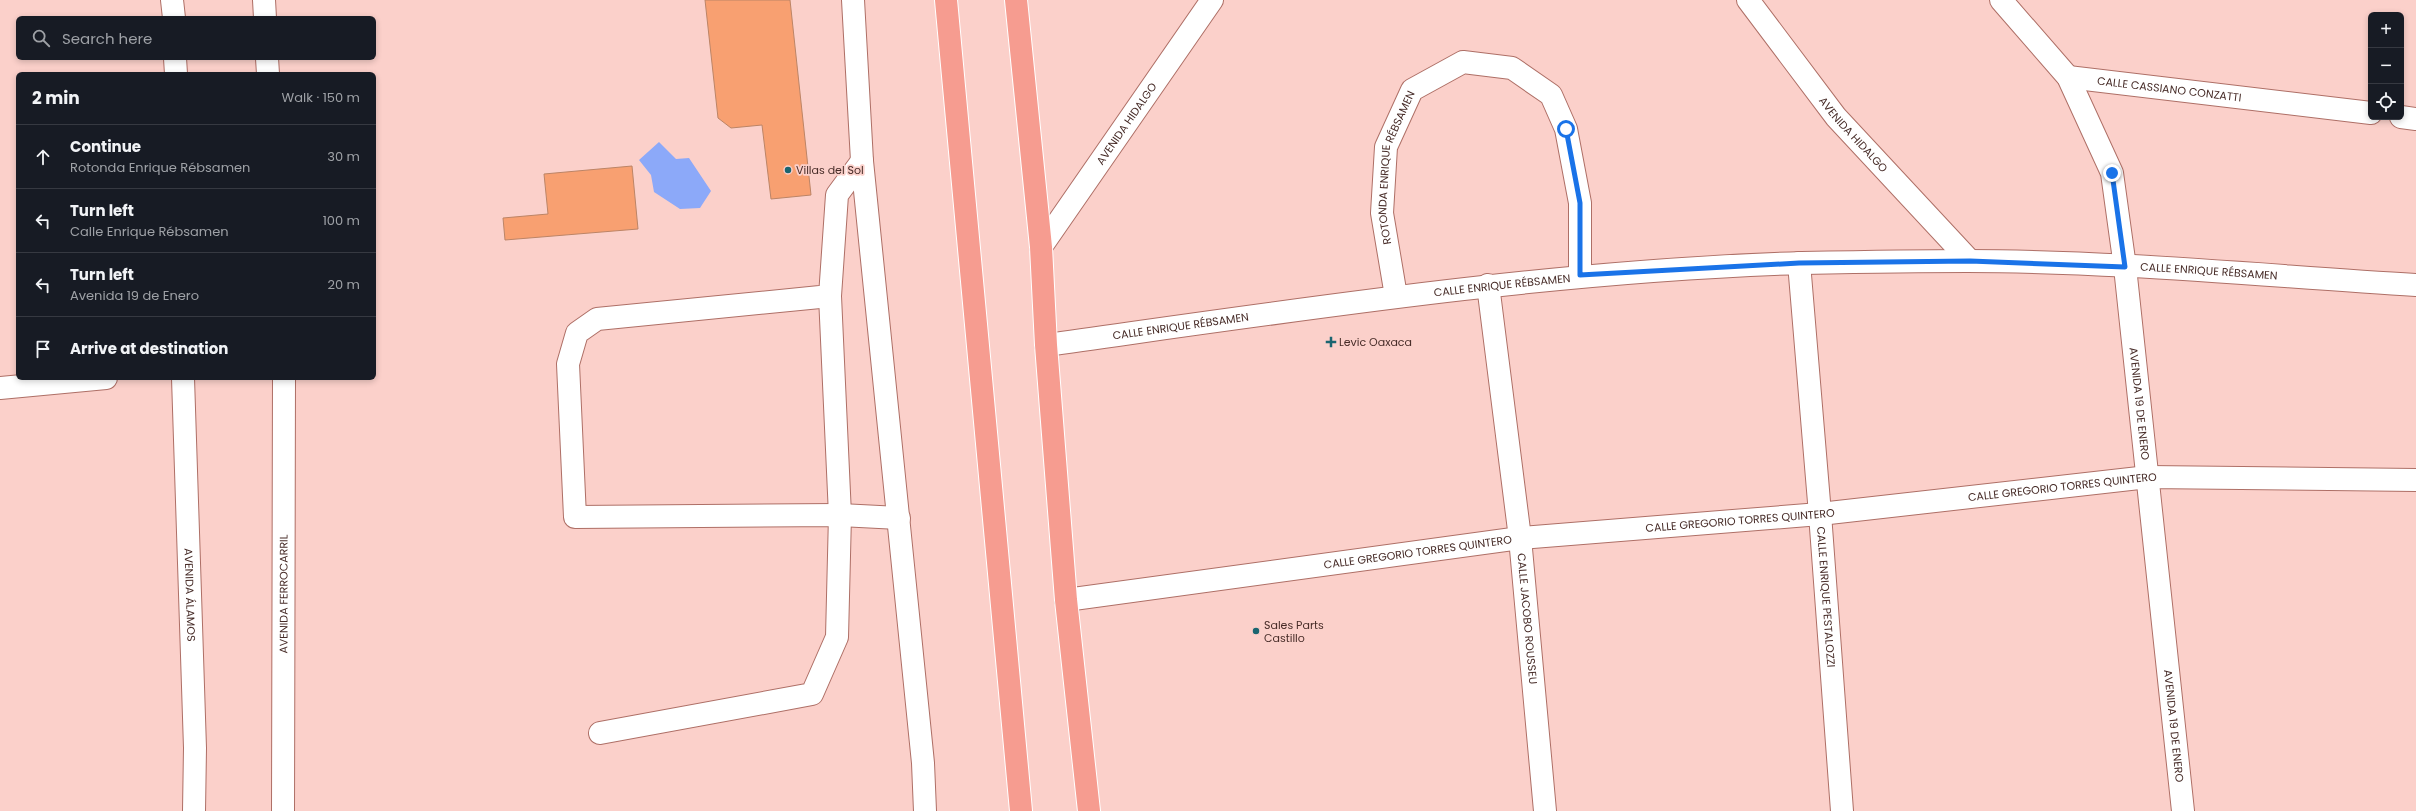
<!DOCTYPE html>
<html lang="en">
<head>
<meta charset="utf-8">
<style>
  :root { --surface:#171b24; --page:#20242c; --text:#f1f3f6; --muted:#9ea1a6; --line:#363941 }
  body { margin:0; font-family:Poppins,sans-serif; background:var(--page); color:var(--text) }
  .controls { position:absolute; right:12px; top:12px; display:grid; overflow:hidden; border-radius:6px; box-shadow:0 2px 6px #0003 }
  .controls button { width:36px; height:36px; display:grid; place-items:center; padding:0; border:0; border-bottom:1px solid var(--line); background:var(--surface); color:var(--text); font:20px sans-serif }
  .stop { position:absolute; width:12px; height:12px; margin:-9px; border:3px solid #1a73e8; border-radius:50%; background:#fff }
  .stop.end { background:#1a73e8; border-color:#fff; box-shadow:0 1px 4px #0008 }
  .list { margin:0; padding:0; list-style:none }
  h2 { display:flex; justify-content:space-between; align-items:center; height:52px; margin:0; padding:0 16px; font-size:17px }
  h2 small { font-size:13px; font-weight:400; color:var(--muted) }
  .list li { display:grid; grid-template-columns:26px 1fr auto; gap:12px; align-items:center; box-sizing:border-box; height:64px; padding:0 16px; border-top:1px solid var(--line) }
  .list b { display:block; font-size:15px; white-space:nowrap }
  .list p { margin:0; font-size:13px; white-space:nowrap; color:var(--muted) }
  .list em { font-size:13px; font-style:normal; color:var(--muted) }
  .icon { flex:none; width:22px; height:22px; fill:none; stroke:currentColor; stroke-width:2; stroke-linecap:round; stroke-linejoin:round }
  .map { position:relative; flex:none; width:2416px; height:811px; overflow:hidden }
  .search { position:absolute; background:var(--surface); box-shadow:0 2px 6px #0003; left:16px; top:16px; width:360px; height:44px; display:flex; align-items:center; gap:10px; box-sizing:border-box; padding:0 14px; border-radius:6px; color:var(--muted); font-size:15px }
  .panel { position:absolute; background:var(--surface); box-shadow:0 2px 6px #0003; left:16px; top:72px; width:360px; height:308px; border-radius:6px }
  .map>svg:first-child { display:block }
  .water { fill:#8ca9f9 }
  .building { fill:#f8a071; stroke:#bc8466 }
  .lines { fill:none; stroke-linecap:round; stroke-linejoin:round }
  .minor-casing { stroke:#ae6f66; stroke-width:24 }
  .trunk-casing { stroke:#fff; stroke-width:24 }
  .minor { stroke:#fff; stroke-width:22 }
  .trunk { stroke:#f69c90; stroke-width:22 }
  .route { stroke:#1a73e8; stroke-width:5 }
  .poi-dot { fill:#1a6570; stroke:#fbd0ca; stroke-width:1.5 }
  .labels { text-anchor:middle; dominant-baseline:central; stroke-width:3.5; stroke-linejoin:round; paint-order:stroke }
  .street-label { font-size:11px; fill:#472c28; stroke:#fbd0ca }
  .poi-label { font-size:11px; fill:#472c28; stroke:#fbd0ca; text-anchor:start }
</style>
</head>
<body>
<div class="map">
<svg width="2416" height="811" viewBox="0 0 2416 811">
  <rect width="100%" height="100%" fill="#fbd0ca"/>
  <!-- water -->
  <path class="water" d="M659,142l17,17 13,-1 22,33 -11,17 -20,1 -26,-17 -3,-17 -12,-15z"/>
  <!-- building -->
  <path class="building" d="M705,0h85l21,195 -40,4 -9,-74 -31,3 -13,-10z
    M632,166l6,63 -133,11 -2,-22 45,-4 -4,-40z"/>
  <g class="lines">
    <!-- minor casing -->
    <g class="minor-casing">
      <g id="minor">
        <path d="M172,0l2,18"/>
        <path d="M264,0l1,18"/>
        <path d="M853,0l9,161 61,602 2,48"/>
        <path id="s1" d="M1748,0l88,117 134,144"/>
        <path id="s2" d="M2001,0l67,77 44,96 13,94 58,544"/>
        <path d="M175,58l1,16"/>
        <path d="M267,58l1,16"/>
        <path id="s3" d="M2068,77l303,36"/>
        <path d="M2401,117l15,2"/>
        <path d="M862,161l-25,34 -7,101 -233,23 -20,14 -9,31 7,153 265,-2 59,3"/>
        <path id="s4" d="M1041,247l171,-247"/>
        <path id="s5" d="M1799,263l21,251 22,297"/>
        <path id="s6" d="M1488,285l32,253 25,273"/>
        <path id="s7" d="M1396,296l-14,-83 4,-66 26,-57 51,-28 49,6 39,27 15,34 14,74v72"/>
        <path id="s8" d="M1046,345c251,-35 502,-74 756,-82 55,-1 110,-2 165,-2 150,0 300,15 449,24"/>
        <path id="s9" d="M183,378l12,370 -1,63"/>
        <path d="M0,388l106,-10"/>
        <path id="s10" d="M1066,600l454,-62 300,-24 328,-37 268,3"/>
        <path d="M600,733l212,-39 25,-57 3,-122 -10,-219"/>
        <path id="s11" d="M283,811l1,-433"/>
      </g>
    </g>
    <!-- trunk casing -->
    <g class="trunk-casing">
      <path id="trunk" d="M946,0l75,811
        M1016,0l25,247 5,98 20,255 23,211"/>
    </g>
    <!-- minor -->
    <use href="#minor" class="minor"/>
    <!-- trunk -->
    <use href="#trunk" class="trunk"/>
  </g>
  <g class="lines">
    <!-- route -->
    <path class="route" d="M1566,129l14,74v72l219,-12 171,-2 155,6 -13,-94"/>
  </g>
  <!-- markers -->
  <g class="poi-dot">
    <circle cx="788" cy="170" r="4"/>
    <path d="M1329 336h4v4h4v4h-4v4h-4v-4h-4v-4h4z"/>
    <circle cx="1256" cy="631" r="4"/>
  </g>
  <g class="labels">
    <!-- street labels -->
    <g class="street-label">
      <text stroke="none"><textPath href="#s3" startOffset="102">CALLE CASSIANO CONZATTI</textPath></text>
      <text stroke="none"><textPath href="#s4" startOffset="150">AVENIDA HIDALGO</textPath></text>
      <text stroke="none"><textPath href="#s1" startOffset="171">AVENIDA HIDALGO</textPath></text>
      <text stroke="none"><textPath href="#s7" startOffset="132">ROTONDA ENRIQUE RÉBSAMEN</textPath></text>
      <text stroke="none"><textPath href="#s8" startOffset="1168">CALLE ENRIQUE RÉBSAMEN</textPath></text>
      <text stroke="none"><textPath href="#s8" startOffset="460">CALLE ENRIQUE RÉBSAMEN</textPath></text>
      <text stroke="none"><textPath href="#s8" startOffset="136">CALLE ENRIQUE RÉBSAMEN</textPath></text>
      <text stroke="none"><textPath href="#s2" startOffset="440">AVENIDA 19 DE ENERO</textPath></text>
      <text stroke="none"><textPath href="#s10" startOffset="1003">CALLE GREGORIO TORRES QUINTERO</textPath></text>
      <text stroke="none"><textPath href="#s10" startOffset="679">CALLE GREGORIO TORRES QUINTERO</textPath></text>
      <text stroke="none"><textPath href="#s10" startOffset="355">CALLE GREGORIO TORRES QUINTERO</textPath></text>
      <text stroke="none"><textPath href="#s9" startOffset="217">AVENIDA ÁLAMOS</textPath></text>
      <text stroke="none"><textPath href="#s11" startOffset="217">AVENIDA FERROCARRIL</textPath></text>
      <text stroke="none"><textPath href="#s5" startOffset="335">CALLE ENRIQUE PESTALOZZI</textPath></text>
      <text stroke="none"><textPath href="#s6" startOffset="336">CALLE JACOBO ROUSSEU</textPath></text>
      <text stroke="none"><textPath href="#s2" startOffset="764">AVENIDA 19 DE ENERO</textPath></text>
    </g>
    <!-- poi labels -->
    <g class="poi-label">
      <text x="796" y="170">Villas del Sol</text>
      <text x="1339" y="342">Levic Oaxaca</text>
      <text x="1264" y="625">Sales Parts<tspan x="1264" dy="13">Castillo</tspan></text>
    </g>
  </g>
</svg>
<div class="controls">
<button>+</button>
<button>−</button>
<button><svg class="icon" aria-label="locate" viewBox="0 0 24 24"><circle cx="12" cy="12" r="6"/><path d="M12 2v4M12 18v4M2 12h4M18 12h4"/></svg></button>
</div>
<div class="stop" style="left:1566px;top:129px"></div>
<div class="stop end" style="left:2112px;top:173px"></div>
<div class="search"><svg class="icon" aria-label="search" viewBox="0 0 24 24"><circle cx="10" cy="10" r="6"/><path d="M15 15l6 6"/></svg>Search here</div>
<section class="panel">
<h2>2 min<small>Walk · 150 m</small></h2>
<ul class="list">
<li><svg class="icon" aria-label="ahead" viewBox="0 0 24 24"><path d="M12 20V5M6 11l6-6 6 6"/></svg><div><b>Continue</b><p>Rotonda Enrique Rébsamen</p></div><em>30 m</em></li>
<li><svg class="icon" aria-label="left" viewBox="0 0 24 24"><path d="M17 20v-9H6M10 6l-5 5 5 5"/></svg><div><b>Turn left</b><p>Calle Enrique Rébsamen</p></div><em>100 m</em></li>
<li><svg class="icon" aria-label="left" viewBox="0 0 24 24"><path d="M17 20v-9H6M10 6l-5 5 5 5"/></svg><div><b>Turn left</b><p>Avenida 19 de Enero</p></div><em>20 m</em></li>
<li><svg class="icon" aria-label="arrive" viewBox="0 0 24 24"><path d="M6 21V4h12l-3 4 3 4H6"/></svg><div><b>Arrive at destination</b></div></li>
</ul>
</section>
</div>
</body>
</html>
